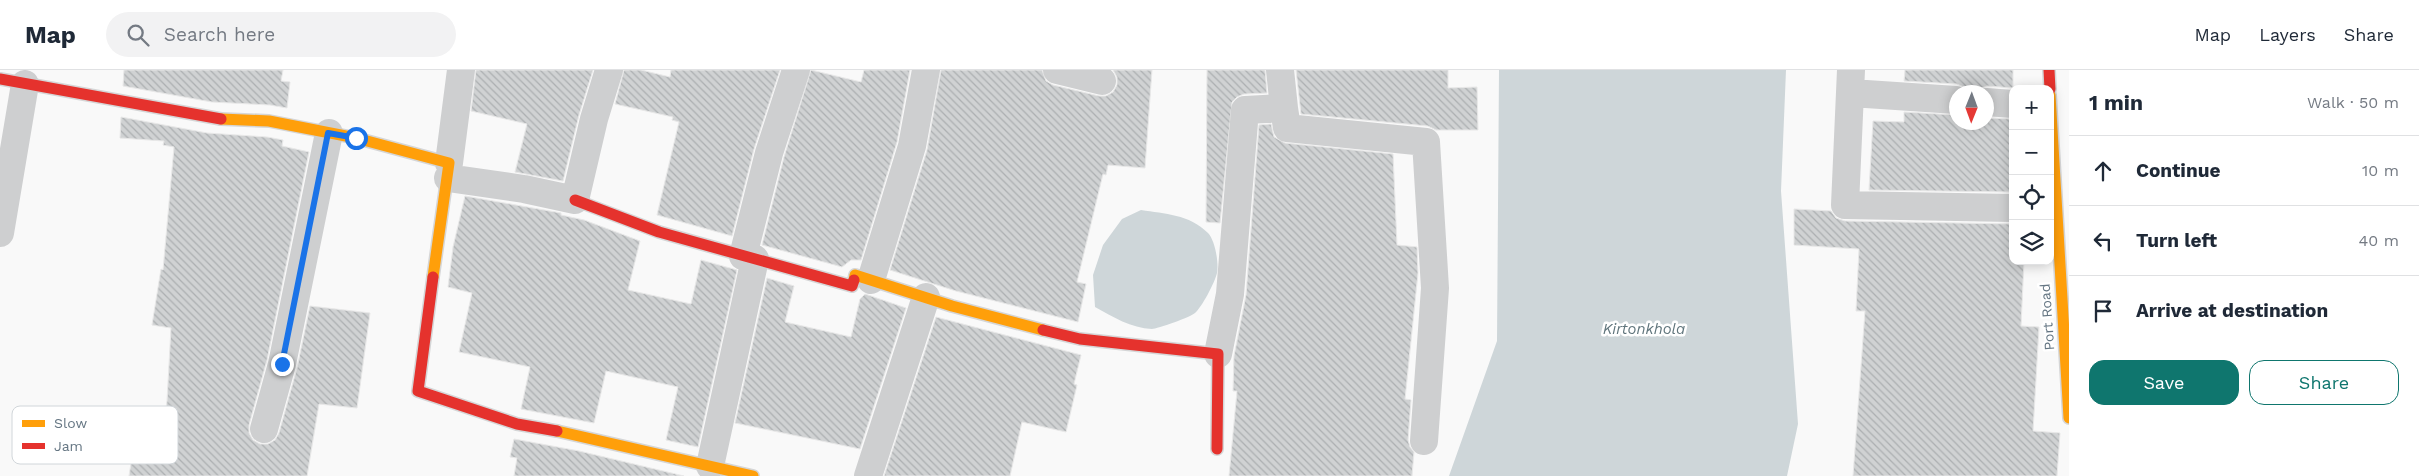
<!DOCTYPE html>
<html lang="en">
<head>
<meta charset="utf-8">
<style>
  :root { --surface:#fff; --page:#f2f2f3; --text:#1f2937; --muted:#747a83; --line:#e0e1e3; --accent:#0f766e }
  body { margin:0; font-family:"Work Sans",sans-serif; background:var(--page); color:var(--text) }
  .controls { position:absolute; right:15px; top:15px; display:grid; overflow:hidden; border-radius:10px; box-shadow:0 2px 12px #0003 }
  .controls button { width:45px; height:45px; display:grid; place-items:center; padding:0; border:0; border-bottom:1px solid var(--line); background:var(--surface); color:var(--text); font:25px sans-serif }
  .compass { position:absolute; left:1949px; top:15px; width:45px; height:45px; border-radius:50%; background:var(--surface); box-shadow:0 2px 12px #0003; rotate:181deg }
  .stop { position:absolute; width:15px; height:15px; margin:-11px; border:4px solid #1a73e8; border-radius:50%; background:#fff }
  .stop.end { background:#1a73e8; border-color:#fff; box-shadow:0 1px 5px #0008 }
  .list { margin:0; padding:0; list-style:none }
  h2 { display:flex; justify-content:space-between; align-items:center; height:65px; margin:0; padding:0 20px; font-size:21px }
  h2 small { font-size:16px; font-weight:400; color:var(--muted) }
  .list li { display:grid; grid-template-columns:32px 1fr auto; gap:15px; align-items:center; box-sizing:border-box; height:70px; padding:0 20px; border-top:1px solid var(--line) }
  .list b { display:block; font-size:19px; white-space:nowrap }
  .list em { font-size:16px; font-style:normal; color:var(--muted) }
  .actions { display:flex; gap:10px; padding:15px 20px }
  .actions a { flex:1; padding:11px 0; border:1px solid var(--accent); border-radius:15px; text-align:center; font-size:18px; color:var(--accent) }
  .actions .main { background:var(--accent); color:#fff }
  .icon { flex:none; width:28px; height:28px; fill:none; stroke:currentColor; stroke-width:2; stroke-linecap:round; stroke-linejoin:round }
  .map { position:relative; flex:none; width:2069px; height:406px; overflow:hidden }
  header { display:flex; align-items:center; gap:30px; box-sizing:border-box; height:70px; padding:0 25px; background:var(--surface); border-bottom:1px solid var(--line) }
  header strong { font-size:24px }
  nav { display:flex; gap:28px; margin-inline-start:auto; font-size:18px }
  .search { width:350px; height:45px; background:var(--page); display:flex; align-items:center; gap:12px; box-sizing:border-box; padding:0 18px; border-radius:28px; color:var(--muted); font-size:19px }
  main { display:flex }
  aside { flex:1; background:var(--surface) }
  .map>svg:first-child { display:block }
  .water { fill:#ced6d9 }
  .building { fill:url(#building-back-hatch); stroke:#e8e8e8 }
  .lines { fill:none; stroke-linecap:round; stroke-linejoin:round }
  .slow-casing { stroke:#d5d6d7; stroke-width:14 }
  .jam-casing { stroke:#d5d6d7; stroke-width:14 }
  .street { stroke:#cecfd0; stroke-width:28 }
  .slow { stroke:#ff9f0a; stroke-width:11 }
  .jam { stroke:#e5322d; stroke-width:11 }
  .route { stroke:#1a73e8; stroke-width:6 }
  .labels { text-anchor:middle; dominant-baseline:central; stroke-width:5; stroke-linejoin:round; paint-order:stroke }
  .street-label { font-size:14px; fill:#657683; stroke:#fff }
  .water-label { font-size:15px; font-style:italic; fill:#60757c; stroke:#fff }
  .key { fill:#fff; stroke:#d1d6da; stroke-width:1 }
  .key-label { font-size:14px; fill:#657683 }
</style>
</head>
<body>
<header>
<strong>Map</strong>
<div class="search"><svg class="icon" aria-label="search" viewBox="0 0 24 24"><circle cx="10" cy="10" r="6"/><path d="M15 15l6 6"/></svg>Search here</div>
<nav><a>Map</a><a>Layers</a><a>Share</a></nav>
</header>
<main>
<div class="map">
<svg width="2069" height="406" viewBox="0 0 2069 406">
  <defs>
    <pattern id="building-back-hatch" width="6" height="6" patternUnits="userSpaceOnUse" patternTransform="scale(1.25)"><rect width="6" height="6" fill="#d0d2d3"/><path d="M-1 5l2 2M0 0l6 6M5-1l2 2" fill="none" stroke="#acafb1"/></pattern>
  </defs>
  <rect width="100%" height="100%" fill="#f9f9f9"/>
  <!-- water -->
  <path class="water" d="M1499,0h287l-5,121 17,233 -11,52h-338l48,-135z
    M1141,140c24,4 48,4 67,23 7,7 11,30 9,40 -2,9 -15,34 -22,40 -4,4 -38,16 -43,16 -21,-1 -39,-12 -57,-22l-2,-32 10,-30 19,-26z"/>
  <!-- building -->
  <path class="building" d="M124,0h159l-2,11 9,1 -3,26 -17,-3 -58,-3 -89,-16z
    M476,0h117l-14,45 -16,66 -48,-9 12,-48 -56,-13z
    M624,0h17l29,7 1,-7h109l-26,79 -22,87 -75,-21 22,-93 -7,-2 1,-3 -58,-13z
    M811,0l50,12 3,-12h46l-13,72 -36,118h-10l-9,7 -80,-22 22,-88z
    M941,0h101l4,11 7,4 46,11h7l7,-4 4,-7v-8l-4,-7h39l-7,98 -37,-3 -2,10 -3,-1 -26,108 9,2 -8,38 -122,-31 -66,-21 37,-120z
    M1207,0h58l2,23 -23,1 -7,3 -5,5 -12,121 -14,-1z
    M1296,0h152v18l29,-1 1,43h-42l-8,-4 -127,-12z
    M1905,0h108v18l-26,-2 -17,6 -6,-5 -7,-3 -53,-3z
    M1904,42l52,3v7h30v-4l27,1v73l-144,-2 4,-69 31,1z
    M121,47l86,16 60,4 16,3 -1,6 27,6 -42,208 -18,65v8l4,7 7,4h8l7,-4 4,-7 18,-65 13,-62 60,7 -13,95 -38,-4 -12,72h-178l6,-39 27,4 5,-40 4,-73 -19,-3 9,-56 2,1 11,-123 -11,-2 1,-4 -44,-3z
    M1271,54l3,13 11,6 108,11 4,91 20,2 1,26 -13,126 6,1 -3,40 2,7 4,5 -2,24h-183l8,-85h-4l1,-35 12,-61 13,-170z
    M465,126l96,17v2l23,5 56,21 -12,49 63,14 10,-44 36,10 -39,177 -32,-7 12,-53 -72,-16 -12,52 -73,-14 9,-42 -71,-15 13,-59 -24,-6 5,-40z
    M1794,139l37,2 5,7 9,3 168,3v37h11l-3,65 18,1 -6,104 27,2 -3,43h-204l12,-165h-9l3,-62 -65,-4z
    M767,208l27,8 -9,36 66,15 9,-38 5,-5 41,14 -46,141 -125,-26z
    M936,247l145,38 -7,29 3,1 -11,47 -44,-10 -12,54h-126z
    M514,369l65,12 105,25h-170l3,-18 -7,-1z"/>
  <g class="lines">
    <!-- slow casing -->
    <g class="slow-casing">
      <path id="slow" d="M2050,25l19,323
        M221,49l48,2 87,17 93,25 -16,114
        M854,210l1,-5 97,31 91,24
        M557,361l196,45"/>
    </g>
    <!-- jam casing -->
    <g class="jam-casing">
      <path id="jam" d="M2049,0l1,19
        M0,9l221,40
        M575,130l84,32 193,54 2,-6
        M433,207l-15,114 99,33 40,7
        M1043,260l37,9 138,15 -1,95"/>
    </g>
    <!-- street -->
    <path class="street" d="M1057,0l45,11
      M1280,0l4,38
      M1851,0l-6,135 168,3
      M1851,23l105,7
      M1986,32l27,2
      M449,93l12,-93
      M448,108l76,11 51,11 19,-81 15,-49
      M0,163l25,-149
      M743,186l26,-103 27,-83
      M871,210l41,-134 14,-76
      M1218,284l12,-60 15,-184 39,-2 3,20 139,14 9,146 -11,153
      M264,359l18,-65 47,-231
      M710,396l45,-207
      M868,406l58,-179"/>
    <!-- slow -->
    <use href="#slow" class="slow"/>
    <!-- jam -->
    <use href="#jam" class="jam"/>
  </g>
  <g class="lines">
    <!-- route -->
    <path class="route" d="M282,294l46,-231 28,5"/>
  </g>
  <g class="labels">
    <!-- street labels -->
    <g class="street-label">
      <text transform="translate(2047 247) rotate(-94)">Port Road</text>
    </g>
    <!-- water labels -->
    <g class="water-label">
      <text x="1644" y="259">Kirtonkhola</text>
    </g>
  </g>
  <!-- legend -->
  <rect x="12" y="336" width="166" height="58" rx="8" class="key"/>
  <rect x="22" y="350" width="23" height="7" fill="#ff9f0a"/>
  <rect x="22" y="373" width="23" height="6" fill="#e5322d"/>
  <g class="key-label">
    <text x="54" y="358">Slow</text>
    <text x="54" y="381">Jam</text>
  </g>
</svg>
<div class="controls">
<button>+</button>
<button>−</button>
<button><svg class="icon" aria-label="locate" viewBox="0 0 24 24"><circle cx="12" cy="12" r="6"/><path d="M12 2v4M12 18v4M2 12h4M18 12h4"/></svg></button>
<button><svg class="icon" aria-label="layers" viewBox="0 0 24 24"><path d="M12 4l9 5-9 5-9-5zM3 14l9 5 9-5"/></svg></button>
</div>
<svg class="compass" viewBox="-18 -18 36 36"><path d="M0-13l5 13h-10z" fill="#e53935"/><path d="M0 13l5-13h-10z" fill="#747a83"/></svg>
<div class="stop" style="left:356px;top:68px"></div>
<div class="stop end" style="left:282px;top:294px"></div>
</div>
<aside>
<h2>1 min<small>Walk · 50 m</small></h2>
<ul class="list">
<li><svg class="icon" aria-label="ahead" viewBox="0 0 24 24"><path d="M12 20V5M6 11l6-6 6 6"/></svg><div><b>Continue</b></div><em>10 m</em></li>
<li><svg class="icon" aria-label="left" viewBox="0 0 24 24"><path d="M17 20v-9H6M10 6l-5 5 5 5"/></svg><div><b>Turn left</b></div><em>40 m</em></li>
<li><svg class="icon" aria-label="arrive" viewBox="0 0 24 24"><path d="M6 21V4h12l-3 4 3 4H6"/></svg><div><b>Arrive at destination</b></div></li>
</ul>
<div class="actions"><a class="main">Save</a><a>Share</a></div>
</aside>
</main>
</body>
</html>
